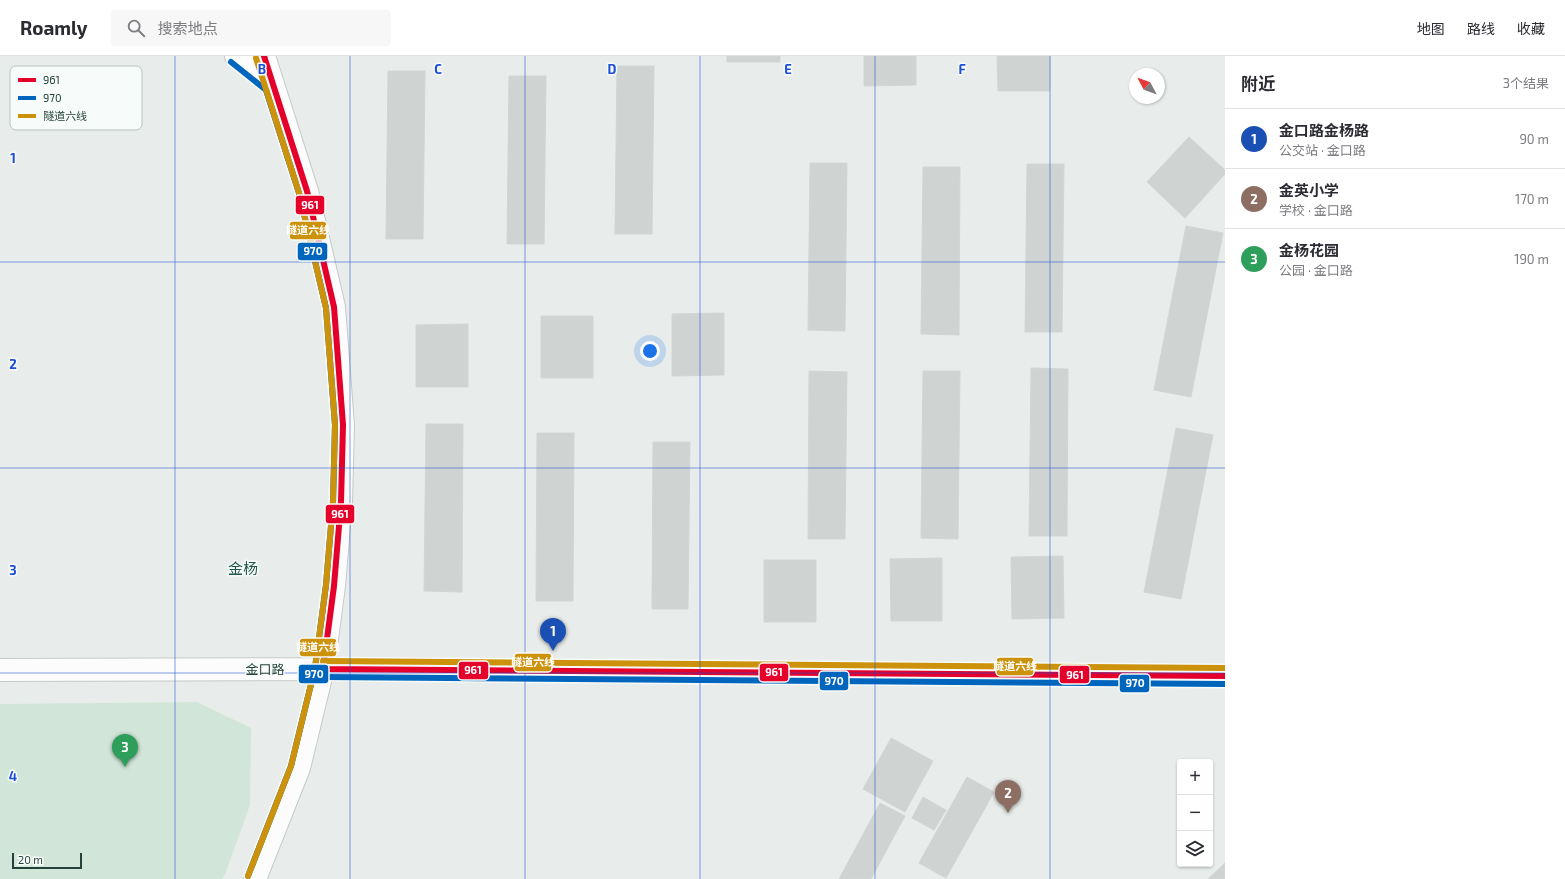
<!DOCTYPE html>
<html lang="zh">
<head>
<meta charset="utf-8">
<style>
  :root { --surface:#fff; --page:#f7f7f7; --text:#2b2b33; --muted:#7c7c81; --line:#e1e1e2; --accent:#1a73e8 }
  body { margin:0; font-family:"Exo 2","Noto Sans SC",sans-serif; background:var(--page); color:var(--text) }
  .controls { position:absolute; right:12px; bottom:12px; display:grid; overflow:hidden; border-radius:4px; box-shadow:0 1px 3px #0004 }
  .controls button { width:36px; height:36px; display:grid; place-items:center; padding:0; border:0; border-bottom:1px solid var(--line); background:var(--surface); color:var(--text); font:20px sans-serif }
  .compass { position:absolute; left:1129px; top:12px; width:36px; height:36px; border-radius:50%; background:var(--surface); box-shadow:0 1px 3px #0004; rotate:311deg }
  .scale { position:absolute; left:12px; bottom:10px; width:70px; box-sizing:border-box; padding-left:4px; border:2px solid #24423a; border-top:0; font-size:11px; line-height:14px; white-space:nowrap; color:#24423a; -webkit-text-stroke:3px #f7fbf9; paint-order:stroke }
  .you { position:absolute; left:650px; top:295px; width:14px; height:14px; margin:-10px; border:3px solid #fff; border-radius:50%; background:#1a73e8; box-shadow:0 0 0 6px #1a73e833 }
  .badge { display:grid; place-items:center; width:26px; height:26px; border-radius:50%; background:var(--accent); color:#fff; font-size:13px; font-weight:700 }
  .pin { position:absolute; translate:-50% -33px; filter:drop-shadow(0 1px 2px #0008) }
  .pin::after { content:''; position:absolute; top:21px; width:14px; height:12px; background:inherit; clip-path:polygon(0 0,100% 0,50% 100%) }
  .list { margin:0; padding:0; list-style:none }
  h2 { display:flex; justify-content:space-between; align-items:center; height:52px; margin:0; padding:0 16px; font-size:17px }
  h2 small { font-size:13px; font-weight:400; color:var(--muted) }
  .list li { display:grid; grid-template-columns:26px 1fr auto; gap:12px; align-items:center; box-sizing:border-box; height:60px; padding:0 16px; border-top:1px solid var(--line) }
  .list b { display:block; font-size:15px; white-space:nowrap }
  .list p { margin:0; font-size:13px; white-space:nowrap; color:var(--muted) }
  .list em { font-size:13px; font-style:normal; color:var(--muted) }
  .icon { flex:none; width:22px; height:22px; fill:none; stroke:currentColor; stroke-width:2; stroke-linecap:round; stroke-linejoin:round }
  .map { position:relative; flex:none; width:1225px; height:823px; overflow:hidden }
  header { display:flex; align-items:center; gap:24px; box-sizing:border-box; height:56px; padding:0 20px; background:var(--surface); border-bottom:1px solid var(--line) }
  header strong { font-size:19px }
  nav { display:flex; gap:22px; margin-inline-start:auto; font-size:14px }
  .search { width:280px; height:36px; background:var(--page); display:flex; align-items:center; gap:10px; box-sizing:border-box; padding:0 14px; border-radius:4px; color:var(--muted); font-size:15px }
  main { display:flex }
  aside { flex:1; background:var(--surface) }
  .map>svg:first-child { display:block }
  .green { fill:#d1e6d8 }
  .building { fill:#cfd4d2; stroke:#d1d6d4 }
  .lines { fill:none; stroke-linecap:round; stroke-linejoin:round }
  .minor-casing { stroke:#c5cac8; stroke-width:24 }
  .minor { stroke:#fcfcfc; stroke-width:22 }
  .bus-1-casing { stroke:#f7fbf9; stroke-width:9 }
  .bus-2-casing { stroke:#f7fbf9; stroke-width:9 }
  .bus-3-casing { stroke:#f7fbf9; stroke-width:9 }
  .bus-1 { stroke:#e4002b; stroke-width:6 }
  .bus-2 { stroke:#0065bd; stroke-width:6 }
  .bus-3 { stroke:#cd920c; stroke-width:6 }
  .grid { fill:none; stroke:#1d4ed8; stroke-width:1; stroke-opacity:0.55 }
  .labels { text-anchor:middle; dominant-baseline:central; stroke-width:3; stroke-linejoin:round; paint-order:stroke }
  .street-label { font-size:13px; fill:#24423a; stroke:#f7fbf9 }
  .quarter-label { font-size:15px; fill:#1f5548; stroke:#f7fbf9 }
  .key { fill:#f7fbf9; stroke:#b8c4c0; stroke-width:1 }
  .key-label { font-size:11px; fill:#24423a }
  .grid-label { font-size:13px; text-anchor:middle; font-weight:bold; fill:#1d4ed8; stroke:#f7fbf9; stroke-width:3; stroke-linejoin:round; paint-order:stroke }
  .line-badge { stroke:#f7fbf9; stroke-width:1.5 }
  .badge-label { font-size:11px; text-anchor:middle; font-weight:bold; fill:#fff }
</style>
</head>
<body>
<header>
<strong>Roamly</strong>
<div class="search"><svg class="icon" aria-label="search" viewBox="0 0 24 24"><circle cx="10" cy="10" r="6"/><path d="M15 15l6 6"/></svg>搜索地点</div>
<nav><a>地图</a><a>路线</a><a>收藏</a></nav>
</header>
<main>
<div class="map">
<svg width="1225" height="823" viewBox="0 0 1225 823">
  <rect width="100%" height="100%" fill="#e8edeb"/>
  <!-- green -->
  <path class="green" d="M197,646l54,26 -1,77 -24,67 -4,7h-222v-175z"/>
  <!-- building -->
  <path class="building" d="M727,0h53v6h-53z
    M864,0h52v29l-52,1z
    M997,0h53v35h-52z
    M617,10h37l-2,168h-37z
    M388,15h37l-2,168h-37z
    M509,20h37l-2,168h-37z
    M1189,81l36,33v4l-40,44 -38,-36z
    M810,107h37l-2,168 -37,-1z
    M1027,108h37l-2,168h-37z
    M923,111h37l-1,168 -38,-1z
    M1186,170l37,7 -32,164 -37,-7z
    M724,257v62l-52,1v-62z
    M541,260h52v62h-52z
    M468,268v63h-52v-62z
    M1031,312l37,1 -1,167h-38z
    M809,315l38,1 -2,167h-37z
    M923,315h37l-2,168 -37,-1z
    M426,368h37l-1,168 -38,-1z
    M1176,372l37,7 -32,164 -37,-7z
    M537,377h37l-1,168h-37z
    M653,386h37l-2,167h-36z
    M1063,500l1,62 -52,1 -1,-62z
    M942,502v63h-51l-1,-62z
    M764,504h52v62h-52z
    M891,682l42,23 -28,51 -42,-23z
    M967,721l27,15 -48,86 -27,-15z
    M923,741l23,13 -12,20 -22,-12z
    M880,747l25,13 -34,63h-32z
    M1225,807v16h-17z"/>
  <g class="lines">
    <!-- minor casing -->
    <g class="minor-casing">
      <path id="minor" d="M236,0l37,29
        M0,614l323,-1 902,7
        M255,823l44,-111 24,-99 11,-83 7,-84 2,-77 -9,-118 -27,-116 -43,-135"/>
    </g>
    <!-- minor -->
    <use href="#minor" class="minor"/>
    <!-- bus-1 casing -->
    <g class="bus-1-casing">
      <path id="bus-1" d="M264,0l43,135 27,116 9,118 -2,77 -7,84 -11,83
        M323,613l902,7"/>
    </g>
    <!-- bus-2 casing -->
    <g class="bus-2-casing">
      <path id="bus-2" d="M231,6l35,28 33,103 27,115 9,117 -2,77 -7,83 -11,83 -24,98 -43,110
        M323,621l902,7"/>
    </g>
    <!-- bus-3 casing -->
    <g class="bus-3-casing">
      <path id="bus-3" d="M323,605l902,7
        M248,820l43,-110 24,-98 11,-83 7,-83 2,-77 -9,-117 -27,-115 -43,-135"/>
    </g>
    <!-- bus-1 -->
    <use href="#bus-1" class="bus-1"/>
    <!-- bus-2 -->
    <use href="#bus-2" class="bus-2"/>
    <!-- bus-3 -->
    <use href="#bus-3" class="bus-3"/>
  </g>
  <!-- grid -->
  <path class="grid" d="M175,0v823M350,0v823M525,0v823M700,0v823M875,0v823M1050,0v823M0,206h1225M0,412h1225M0,617h1225"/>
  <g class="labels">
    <!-- street labels -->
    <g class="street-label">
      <text x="265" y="613">金口路</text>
    </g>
    <!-- quarter labels -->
    <g class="quarter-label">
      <text x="243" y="512">金杨</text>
    </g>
  </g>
  <!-- legend -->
  <rect x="10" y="10" width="132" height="64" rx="6" class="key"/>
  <rect x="18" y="22" width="18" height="4" fill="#e4002b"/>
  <rect x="18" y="40" width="18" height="4" fill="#0065bd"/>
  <rect x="18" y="58" width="18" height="4" fill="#cd920c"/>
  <g class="key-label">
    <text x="43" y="28">961</text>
    <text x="43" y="46">970</text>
    <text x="43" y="64">隧道六线</text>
  </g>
  <g class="grid-label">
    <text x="262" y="18">B</text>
    <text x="438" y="18">C</text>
    <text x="612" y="18">D</text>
    <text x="788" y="18">E</text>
    <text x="962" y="18">F</text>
    <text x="13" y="107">1</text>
    <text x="13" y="313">2</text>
    <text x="13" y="519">3</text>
    <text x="13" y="725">4</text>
  </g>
  <g class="line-badge">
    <rect x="295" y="139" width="30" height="20" rx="4" fill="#e4002b"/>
    <rect x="289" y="165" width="38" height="19" rx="4" fill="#cd920c"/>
    <rect x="297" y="186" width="31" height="19" rx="4" fill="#0065bd"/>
    <rect x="325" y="448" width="30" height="20" rx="4" fill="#e4002b"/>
    <rect x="299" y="582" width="38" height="19" rx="4" fill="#cd920c"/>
    <rect x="514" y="597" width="38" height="19" rx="4" fill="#cd920c"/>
    <rect x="996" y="601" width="38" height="19" rx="4" fill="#cd920c"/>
    <rect x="458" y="605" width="31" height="19" rx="4" fill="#e4002b"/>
    <rect x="759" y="607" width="30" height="19" rx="4" fill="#e4002b"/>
    <rect x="298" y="608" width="31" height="20" rx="4" fill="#0065bd"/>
    <rect x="1059" y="609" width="31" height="19" rx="4" fill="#e4002b"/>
    <rect x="819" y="615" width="30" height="20" rx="4" fill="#0065bd"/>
    <rect x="1119" y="618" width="31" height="19" rx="4" fill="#0065bd"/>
  </g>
  <g class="badge-label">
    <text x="310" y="153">961</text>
    <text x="308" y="178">隧道六线</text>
    <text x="313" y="199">970</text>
    <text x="340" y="462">961</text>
    <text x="318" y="595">隧道六线</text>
    <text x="533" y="610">隧道六线</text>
    <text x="1015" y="614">隧道六线</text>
    <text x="473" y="618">961</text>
    <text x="774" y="620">961</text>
    <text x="314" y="622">970</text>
    <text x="1075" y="623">961</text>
    <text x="834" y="629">970</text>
    <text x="1135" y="631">970</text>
  </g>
</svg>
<div class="controls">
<button>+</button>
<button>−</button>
<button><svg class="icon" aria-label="layers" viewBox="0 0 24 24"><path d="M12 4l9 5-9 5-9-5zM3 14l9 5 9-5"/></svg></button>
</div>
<svg class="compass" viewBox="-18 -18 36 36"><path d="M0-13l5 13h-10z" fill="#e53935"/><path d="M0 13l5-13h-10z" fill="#7c7c81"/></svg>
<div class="scale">20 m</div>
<div class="you"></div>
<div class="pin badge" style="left:553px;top:595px;background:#1a4fb4">1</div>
<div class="pin badge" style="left:1008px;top:757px;background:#8d6e63">2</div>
<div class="pin badge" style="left:125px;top:711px;background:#2e9e5b">3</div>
</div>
<aside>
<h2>附近<small>3个结果</small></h2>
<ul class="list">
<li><span class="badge" style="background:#1a4fb4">1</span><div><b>金口路金杨路</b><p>公交站 · 金口路</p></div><em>90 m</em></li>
<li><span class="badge" style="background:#8d6e63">2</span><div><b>金英小学</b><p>学校 · 金口路</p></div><em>170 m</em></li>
<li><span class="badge" style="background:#2e9e5b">3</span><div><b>金杨花园</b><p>公园 · 金口路</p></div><em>190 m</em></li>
</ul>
</aside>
</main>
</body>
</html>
